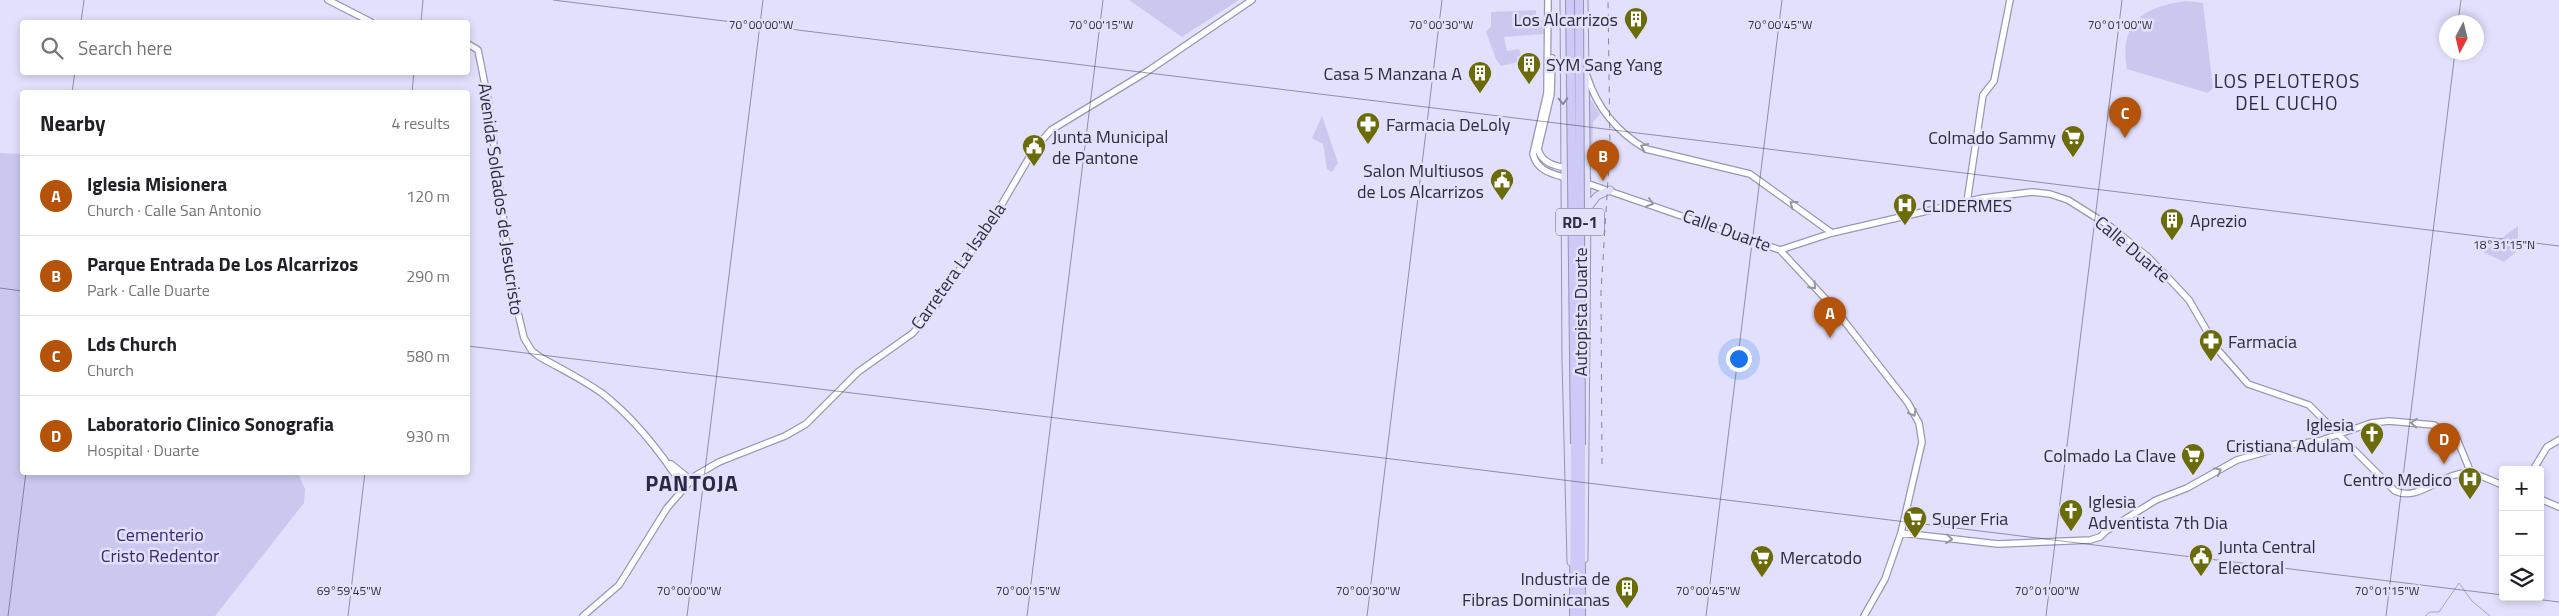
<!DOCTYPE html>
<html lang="en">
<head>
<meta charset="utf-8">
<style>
  :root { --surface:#fff; --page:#f2f2f2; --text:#202124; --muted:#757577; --line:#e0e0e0; --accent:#b45309 }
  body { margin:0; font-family:"Titillium Web",sans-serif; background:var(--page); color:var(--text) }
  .controls { position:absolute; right:15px; bottom:15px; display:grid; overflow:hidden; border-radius:5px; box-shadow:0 2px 8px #0003 }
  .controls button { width:45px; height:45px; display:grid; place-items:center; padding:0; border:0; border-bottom:1px solid var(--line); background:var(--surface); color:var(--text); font:25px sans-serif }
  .compass { position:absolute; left:2439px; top:15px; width:45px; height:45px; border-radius:50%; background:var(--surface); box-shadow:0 2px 8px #0003; rotate:187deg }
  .you { position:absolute; left:1738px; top:358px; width:18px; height:18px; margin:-12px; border:4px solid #fff; border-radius:50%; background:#1a73e8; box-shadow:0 0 0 8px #1a73e833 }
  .badge { display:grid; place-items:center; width:32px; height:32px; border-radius:50%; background:var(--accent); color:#fff; font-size:16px; font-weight:700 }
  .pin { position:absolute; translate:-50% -41px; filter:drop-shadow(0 1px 2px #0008) }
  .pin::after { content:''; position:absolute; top:26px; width:18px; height:15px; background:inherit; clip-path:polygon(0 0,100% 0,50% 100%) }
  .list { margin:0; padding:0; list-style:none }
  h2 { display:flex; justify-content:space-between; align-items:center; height:65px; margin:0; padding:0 20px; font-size:21px }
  h2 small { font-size:16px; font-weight:400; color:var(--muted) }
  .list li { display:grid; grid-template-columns:32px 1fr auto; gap:15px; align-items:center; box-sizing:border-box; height:80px; padding:0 20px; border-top:1px solid var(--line) }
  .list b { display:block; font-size:19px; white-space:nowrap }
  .list p { margin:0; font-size:16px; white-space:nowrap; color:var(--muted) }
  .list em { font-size:16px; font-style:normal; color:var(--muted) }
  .icon { flex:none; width:28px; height:28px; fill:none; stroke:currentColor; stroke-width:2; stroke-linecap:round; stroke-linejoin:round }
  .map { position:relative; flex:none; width:2559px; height:616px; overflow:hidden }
  .search { position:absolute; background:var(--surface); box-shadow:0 2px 8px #0003; left:20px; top:20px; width:450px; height:55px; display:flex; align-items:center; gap:12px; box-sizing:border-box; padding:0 18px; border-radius:5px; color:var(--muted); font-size:19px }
  .panel { position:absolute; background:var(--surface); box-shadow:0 2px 8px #0003; left:20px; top:90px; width:450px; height:385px; border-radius:5px }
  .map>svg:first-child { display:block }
  .green { fill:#cbc8f0 }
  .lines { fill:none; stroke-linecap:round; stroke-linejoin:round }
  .stream { stroke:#a8a2de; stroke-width:1 }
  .secondary-casing { stroke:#9996b6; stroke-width:8 }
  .primary-casing { stroke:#9693b6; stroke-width:9 }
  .highway-casing { stroke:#9693b6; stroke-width:10 }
  .secondary { stroke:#fff; stroke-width:5.5 }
  .primary { stroke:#e2dffb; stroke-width:7 }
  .highway { stroke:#cecaf8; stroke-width:8 }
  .rail { stroke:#86859a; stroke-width:1; stroke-dasharray:6 6; stroke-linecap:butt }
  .highway-bridge-casing { stroke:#9693b6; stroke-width:10; stroke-linecap:butt }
  .highway-bridge { stroke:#cecaf8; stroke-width:8 }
  .oneway { stroke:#88869b }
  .oneway2 { stroke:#96969d }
  .ticks { fill:none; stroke:#2e2d3b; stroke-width:1; stroke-opacity:0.45 }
  .labels { text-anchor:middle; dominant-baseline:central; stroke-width:5; stroke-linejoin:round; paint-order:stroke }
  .shield { fill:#e2e0fc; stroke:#646375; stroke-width:1 }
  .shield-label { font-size:16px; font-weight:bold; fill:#2e2d3b }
  .poi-label { font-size:18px; fill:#2e2d3b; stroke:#e2e0fc; text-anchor:start }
  .street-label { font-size:18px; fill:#2e2d3b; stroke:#e2e0fc }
  .park-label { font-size:18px; fill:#3a2b71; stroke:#e2e0fc }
  .neighbourhood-label { font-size:19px; letter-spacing:1px; fill:#2b2842; stroke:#e2e0fc }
  .district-label { font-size:22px; font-weight:bold; letter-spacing:1px; fill:#2b2842; stroke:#e2e0fc }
  .ticks-label { font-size:12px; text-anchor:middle; fill:#2e2d3b; stroke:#e2e0fc; stroke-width:5; stroke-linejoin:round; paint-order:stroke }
</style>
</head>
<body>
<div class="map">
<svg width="2559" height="616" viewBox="0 0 2559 616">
  <rect width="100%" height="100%" fill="#e2e0fc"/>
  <!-- green -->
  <path class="green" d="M1129,0h110l-57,37z
    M2186,1l17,2 10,85 -5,5 -81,-24c-8,-47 16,-62 59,-68z
    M1536,10v10h8v14l-40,3 3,14 12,-2 2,7 -4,1 1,5 -17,4 -5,-7 -10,-27 5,-6v-14z
    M1589,97l11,17 -7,8 -1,43 -3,1z
    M1322,116l16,47 -6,9 -5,-3 -4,-25 -11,-6z
    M0,153l22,1v318l276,1 7,16 -1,14 -89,113h-215z
    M2518,226v24l-14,12 -21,-10z"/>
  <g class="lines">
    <!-- stream -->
    <path class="stream" d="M2425,616l5,-4h9l20,-29 13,18 18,15"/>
    <!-- secondary casing -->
    <g class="secondary-casing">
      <path id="secondary" d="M328,0l43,22
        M1548,0l-1,93 -14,61c4,17 19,20 34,24
        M468,44l10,6 10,50 25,192 11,46 8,13 8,6c21,12 44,23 63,37 32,25 59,60 81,94
        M1552,58l-1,36 -13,55c4,14 16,17 29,19
        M1587,76c10,32 30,56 59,73l104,25 82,59
        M1583,182l197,68 54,58 74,95 11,20 3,19 -21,91 -16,46 -21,37
        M1967,202l16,-107 11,-14 16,-81
        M1780,250l52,-17 151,-35 49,-6 18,2 18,6 43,27 38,31 26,27 14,15 29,50 30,34 61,21 86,86c24,12 50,-21 75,-18 10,1 23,9 33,12
        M671,464l20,16
        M2533,470l14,-23 12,-7
        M2540,499l19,8
        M1901,533l97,11 92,-4 10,-3 6,-6 50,-31 31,-12 50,-28 52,-15 30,-4 52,-18 18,-2 45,4 23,14 14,34
        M583,616l36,-31 48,-77 28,-32 24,-14 66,-26 21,-12 52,-52 55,-39 24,-29 62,-95 34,-58 18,-21 97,-59 104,-71"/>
    </g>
    <!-- primary casing -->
    <g class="primary-casing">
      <path id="primary" d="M1564,0l2,360 5,202
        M1587,209l10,-13 13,-6
        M1584,559l3,-350 -3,-209"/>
    </g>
    <!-- highway casing -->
    <g class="highway-casing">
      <path id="highway" d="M1581,445v171
        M1574,616l1,-172"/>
    </g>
    <!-- secondary -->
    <use href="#secondary" class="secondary"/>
    <!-- primary -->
    <use href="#primary" class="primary"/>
    <!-- highway -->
    <use href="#highway" class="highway"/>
    <!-- rail -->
    <path class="rail" d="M1602,464l-1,-172 9,-145 -2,-147"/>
    <!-- highway-bridge casing -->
    <g class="highway-bridge-casing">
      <path id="highway-bridge" d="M1570,0l5,444
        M1579,0l2,445"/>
    </g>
    <!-- highway-bridge -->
    <use href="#highway-bridge" class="highway-bridge"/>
  </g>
  <!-- one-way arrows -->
  <defs><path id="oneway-chevron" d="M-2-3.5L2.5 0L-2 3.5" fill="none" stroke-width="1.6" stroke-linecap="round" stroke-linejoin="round" transform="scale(1.25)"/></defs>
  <use class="oneway" href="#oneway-chevron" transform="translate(1563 101) rotate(89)"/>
  <g class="oneway2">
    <use href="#oneway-chevron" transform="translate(1644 147) rotate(-155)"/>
    <use href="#oneway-chevron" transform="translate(1650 203) rotate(19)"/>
    <use href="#oneway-chevron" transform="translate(1793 204) rotate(-144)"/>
    <use href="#oneway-chevron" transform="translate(1813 286) rotate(47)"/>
    <use href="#oneway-chevron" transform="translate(1913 413) rotate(62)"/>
    <use href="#oneway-chevron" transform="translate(2414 423) rotate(-177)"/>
    <use href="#oneway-chevron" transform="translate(2218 471) rotate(-29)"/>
    <use href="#oneway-chevron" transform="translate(1949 539) rotate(6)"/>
  </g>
  <!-- ticks -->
  <path class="ticks" d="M553,0l2006,246M81,22l3,-22M421,22l2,-22M2458,22l3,-22M72,92l3,-20M412,92l2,-20M0,288l22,3M468,346l2035,249M2518,597l41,5M8,616l18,-144M348,616l17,-144M687,616l76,-616M1027,616l76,-616M1367,616l75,-616M1706,616l76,-616M2046,616l76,-616M2386,616l69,-564"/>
  <!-- icons -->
  <defs>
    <g id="building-pin" transform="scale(1.25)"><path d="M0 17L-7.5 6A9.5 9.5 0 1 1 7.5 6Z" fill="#6c6b09" stroke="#e2e0fc"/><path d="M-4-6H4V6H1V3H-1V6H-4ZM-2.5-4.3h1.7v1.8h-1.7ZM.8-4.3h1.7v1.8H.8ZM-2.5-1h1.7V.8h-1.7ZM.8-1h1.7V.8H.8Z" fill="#fff"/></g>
    <g id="pharmacy-pin" transform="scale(1.25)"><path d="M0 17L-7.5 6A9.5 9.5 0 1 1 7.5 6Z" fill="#6c6b09" stroke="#e2e0fc"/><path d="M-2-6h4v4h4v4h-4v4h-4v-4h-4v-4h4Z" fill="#fff"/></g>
    <g id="supermarket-pin" transform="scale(1.25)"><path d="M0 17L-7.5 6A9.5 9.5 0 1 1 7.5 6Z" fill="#6c6b09" stroke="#e2e0fc"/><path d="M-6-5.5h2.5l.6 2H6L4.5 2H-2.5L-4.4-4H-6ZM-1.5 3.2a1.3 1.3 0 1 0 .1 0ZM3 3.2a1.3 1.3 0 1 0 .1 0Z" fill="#fff"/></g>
    <g id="civic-pin" transform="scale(1.25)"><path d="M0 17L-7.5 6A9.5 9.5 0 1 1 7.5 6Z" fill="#6c6b09" stroke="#e2e0fc"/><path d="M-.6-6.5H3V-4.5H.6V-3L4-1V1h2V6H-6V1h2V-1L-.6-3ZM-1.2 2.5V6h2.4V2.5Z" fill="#fff"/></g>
    <g id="hospital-pin" transform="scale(1.25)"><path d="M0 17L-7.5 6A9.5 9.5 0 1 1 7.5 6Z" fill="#6c6b09" stroke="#e2e0fc"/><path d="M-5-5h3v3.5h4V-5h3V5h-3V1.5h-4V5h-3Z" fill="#fff"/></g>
    <g id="church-pin" transform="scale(1.25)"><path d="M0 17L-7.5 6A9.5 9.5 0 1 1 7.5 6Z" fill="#6c6b09" stroke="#e2e0fc"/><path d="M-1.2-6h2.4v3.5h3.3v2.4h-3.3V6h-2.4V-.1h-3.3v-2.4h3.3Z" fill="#fff"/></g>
  </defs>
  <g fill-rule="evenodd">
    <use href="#building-pin" x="1636" y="19"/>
    <use href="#building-pin" x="1529" y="64"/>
    <use href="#building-pin" x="1480" y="73"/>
    <use href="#pharmacy-pin" x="1368" y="124"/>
    <use href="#supermarket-pin" x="2073" y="137"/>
    <use href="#civic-pin" x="1034" y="146"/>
    <use href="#civic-pin" x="1502" y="180"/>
    <use href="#hospital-pin" x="1905" y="205"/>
    <use href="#building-pin" x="2172" y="220"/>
    <use href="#pharmacy-pin" x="2211" y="341"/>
    <use href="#church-pin" x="2372" y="434"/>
    <use href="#supermarket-pin" x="2193" y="455"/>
    <use href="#hospital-pin" x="2470" y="479"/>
    <use href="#church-pin" x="2071" y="511"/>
    <use href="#supermarket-pin" x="1915" y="518"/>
    <use href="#civic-pin" x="2201" y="556"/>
    <use href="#supermarket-pin" x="1762" y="557"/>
    <use href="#building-pin" x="1627" y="588"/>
  </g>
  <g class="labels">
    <!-- shield labels -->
    <rect class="shield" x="1556" y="208.5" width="48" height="27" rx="4"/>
    <g class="shield-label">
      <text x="1580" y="222">RD-1</text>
    </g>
    <!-- poi labels -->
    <g class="poi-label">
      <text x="1618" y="19" text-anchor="end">Los Alcarrizos</text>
      <text x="1546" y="64">SYM Sang Yang</text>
      <text x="1462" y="73" text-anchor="end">Casa 5 Manzana A</text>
      <text x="1386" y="124">Farmacia DeLoly</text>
      <text x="1052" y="136">Junta Municipal<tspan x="1052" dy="21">de Pantone</tspan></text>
      <text x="2056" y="137" text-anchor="end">Colmado Sammy</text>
      <text x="1484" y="170" text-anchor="end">Salon Multiusos<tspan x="1484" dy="21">de Los Alcarrizos</tspan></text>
      <text x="1922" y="205">CLIDERMES</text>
      <text x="2190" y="220">Aprezio</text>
      <text x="2228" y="341">Farmacia</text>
      <text x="2354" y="424" text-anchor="end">Iglesia<tspan x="2354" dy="21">Cristiana Adulam</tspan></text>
      <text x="2176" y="455" text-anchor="end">Colmado La Clave</text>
      <text x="2452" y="479" text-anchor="end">Centro Medico</text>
      <text x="2088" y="501">Iglesia<tspan x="2088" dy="21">Adventista 7th Dia</tspan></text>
      <text x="1932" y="518">Super Fria</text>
      <text x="2218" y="546">Junta Central<tspan x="2218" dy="21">Electoral</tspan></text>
      <text x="1780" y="557">Mercatodo</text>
      <text x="1610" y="578" text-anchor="end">Industria de<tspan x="1610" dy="21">Fibras Dominicanas</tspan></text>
    </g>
    <!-- street labels -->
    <g class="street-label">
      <text transform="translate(501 199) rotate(82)">Avenida Soldados de Jesucristo</text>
      <text transform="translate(1727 230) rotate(20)">Calle Duarte</text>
      <text transform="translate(2133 249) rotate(40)">Calle Duarte</text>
      <text transform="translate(958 266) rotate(-55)">Carretera La Isabela</text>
      <text transform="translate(1580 312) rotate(-90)">Autopista Duarte</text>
    </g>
    <!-- park labels -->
    <g class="park-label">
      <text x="160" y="534">Cementerio<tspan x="160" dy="21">Cristo Redentor</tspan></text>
    </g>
    <!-- neighbourhood labels -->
    <g class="neighbourhood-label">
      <text x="2287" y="80">LOS PELOTEROS<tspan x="2287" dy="22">DEL CUCHO</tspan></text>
    </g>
    <!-- district labels -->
    <g class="district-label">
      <text x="692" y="483">PANTOJA</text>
    </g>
  </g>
  <g class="ticks-label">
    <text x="761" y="29">70°00'00"W</text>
    <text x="1101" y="29">70°00'15"W</text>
    <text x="1441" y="29">70°00'30"W</text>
    <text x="1780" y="29">70°00'45"W</text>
    <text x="2120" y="29">70°01'00"W</text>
    <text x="2504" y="249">18°31'15"N</text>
    <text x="349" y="595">69°59'45"W</text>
    <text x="689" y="595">70°00'00"W</text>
    <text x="1028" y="595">70°00'15"W</text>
    <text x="1368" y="595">70°00'30"W</text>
    <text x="1708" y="595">70°00'45"W</text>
    <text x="2047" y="595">70°01'00"W</text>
    <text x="2387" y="595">70°01'15"W</text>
  </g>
</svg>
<div class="controls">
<button>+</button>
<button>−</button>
<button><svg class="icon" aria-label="layers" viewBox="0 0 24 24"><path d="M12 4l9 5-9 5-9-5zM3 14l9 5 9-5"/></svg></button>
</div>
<svg class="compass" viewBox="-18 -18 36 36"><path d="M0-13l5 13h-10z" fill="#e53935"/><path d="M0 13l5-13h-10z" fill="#757577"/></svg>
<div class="you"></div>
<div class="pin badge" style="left:1830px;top:338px">A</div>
<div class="pin badge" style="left:1603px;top:181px">B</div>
<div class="pin badge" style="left:2125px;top:138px">C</div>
<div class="pin badge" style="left:2444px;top:464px">D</div>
<div class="search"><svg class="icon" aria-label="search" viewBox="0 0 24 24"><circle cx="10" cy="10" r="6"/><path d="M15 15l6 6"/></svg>Search here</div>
<section class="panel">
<h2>Nearby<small>4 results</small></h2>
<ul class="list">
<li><span class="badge">A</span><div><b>Iglesia Misionera</b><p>Church · Calle San Antonio</p></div><em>120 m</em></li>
<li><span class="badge">B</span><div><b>Parque Entrada De Los Alcarrizos</b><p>Park · Calle Duarte</p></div><em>290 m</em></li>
<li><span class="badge">C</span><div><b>Lds Church</b><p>Church</p></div><em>580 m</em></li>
<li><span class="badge">D</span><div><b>Laboratorio Clinico Sonografia</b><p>Hospital · Duarte</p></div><em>930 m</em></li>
</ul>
</section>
</div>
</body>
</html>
